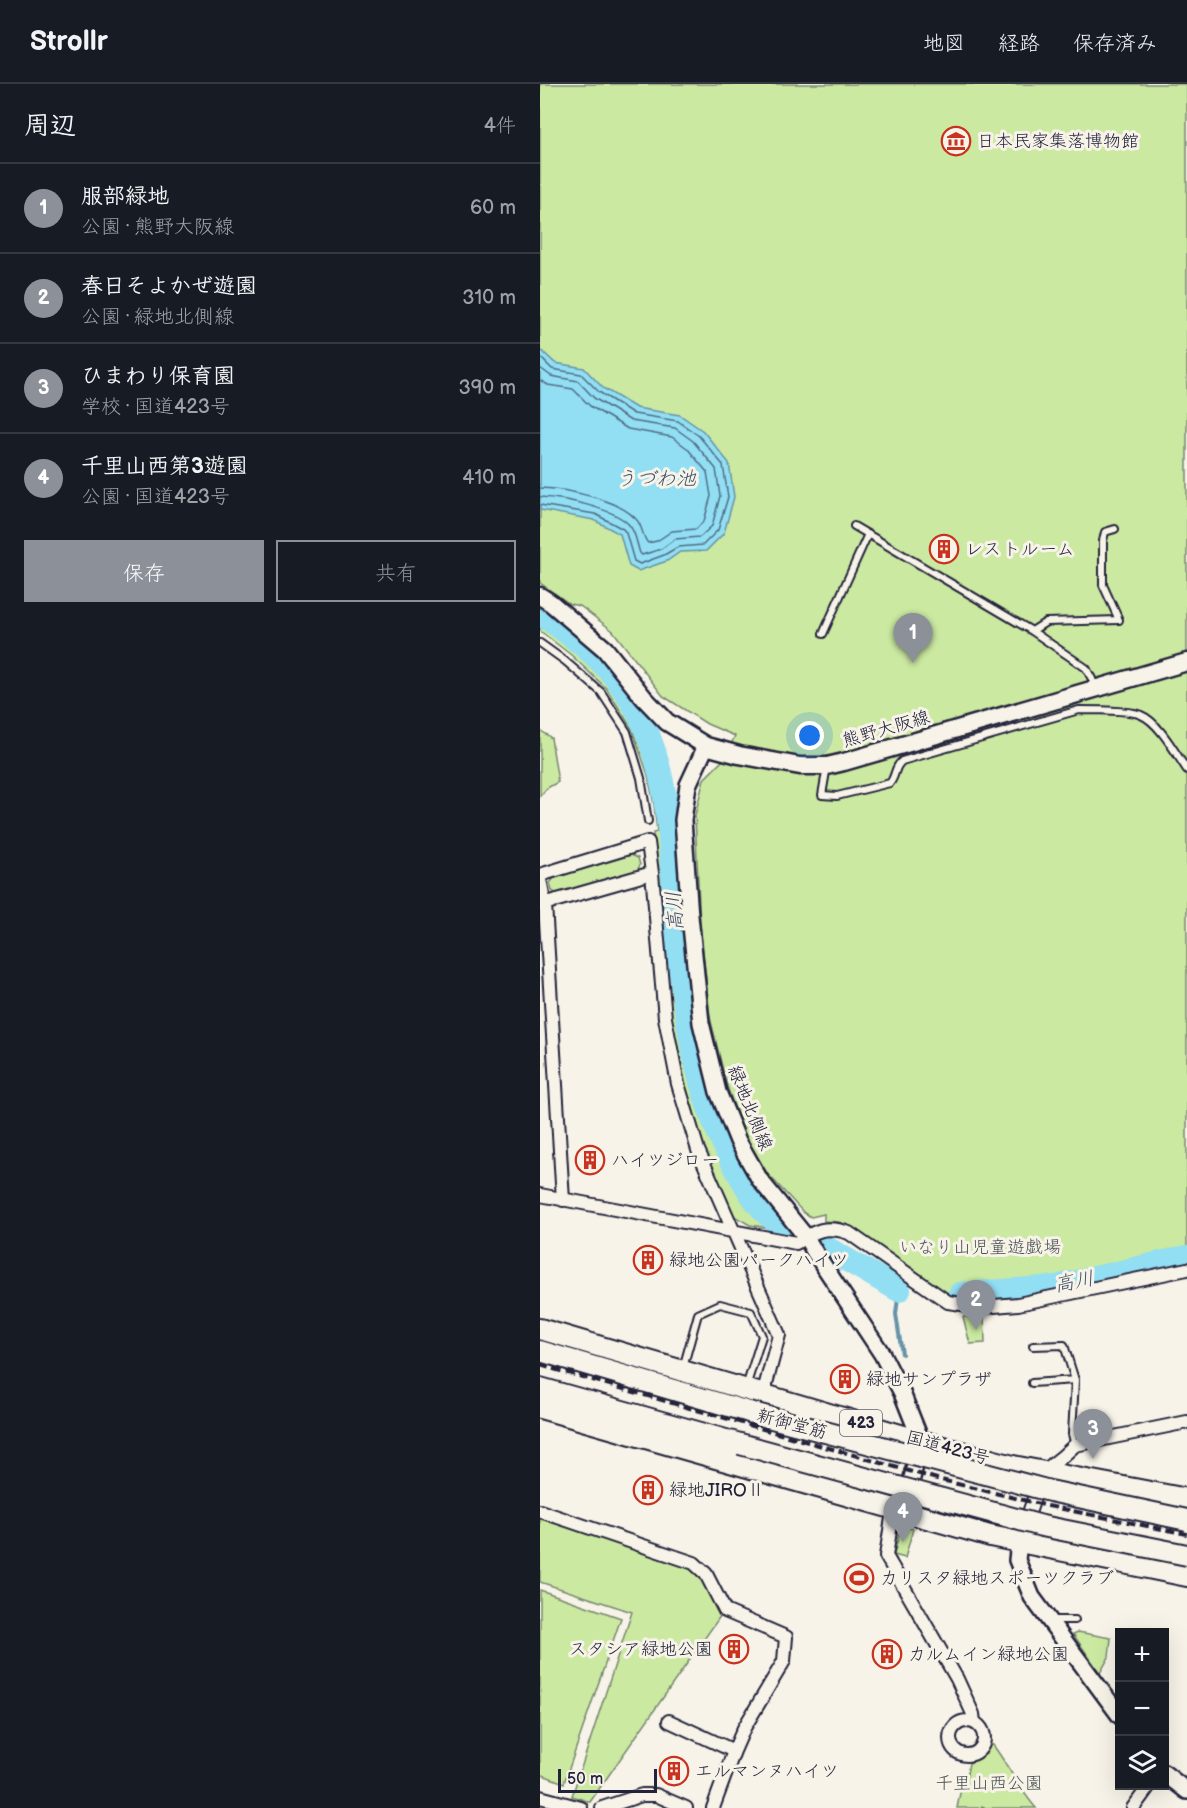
<!DOCTYPE html>
<html lang="ja">
<head>
<meta charset="utf-8">
<style>
  :root { --surface:#171b24; --page:#242831; --text:#f1f3f6; --muted:#9ea1a6; --line:#363941; --accent:#8c9099 }
  body { margin:0; font-family:"Balsamiq Sans","Klee One",sans-serif; background:var(--page); color:var(--text) }
  .controls { position:absolute; right:18px; bottom:18px; display:grid; overflow:hidden; border-radius:0px; box-shadow:0 6px 24px #0002 }
  .controls button { width:54px; height:54px; display:grid; place-items:center; padding:0; border:0; border-bottom:2px solid var(--line); background:var(--surface); color:var(--text); font:30px sans-serif }
  .scale { position:absolute; left:18px; bottom:15px; width:99px; box-sizing:border-box; padding-left:6px; border:3px solid #22223b; border-top:0; font-size:16px; line-height:21px; white-space:nowrap; color:#22223b; -webkit-text-stroke:4px #f7f3e8; paint-order:stroke }
  .you { position:absolute; left:270px; top:652px; width:21px; height:21px; margin:-15px; border:4px solid #fff; border-radius:50%; background:#1a73e8; box-shadow:0 0 0 9px #1a73e833 }
  .badge { display:grid; place-items:center; width:39px; height:39px; border-radius:50%; background:var(--accent); color:#fff; font-size:20px; font-weight:700 }
  .pin { position:absolute; translate:-50% -50px; filter:drop-shadow(0 2px 3px #0008) }
  .pin::after { content:''; position:absolute; top:32px; width:21px; height:18px; background:inherit; clip-path:polygon(0 0,100% 0,50% 100%) }
  .list { margin:0; padding:0; list-style:none }
  h2 { display:flex; justify-content:space-between; align-items:center; height:78px; margin:0; padding:0 24px; font-size:26px }
  h2 small { font-size:20px; font-weight:400; color:var(--muted) }
  .list li { display:grid; grid-template-columns:39px 1fr auto; gap:18px; align-items:center; box-sizing:border-box; height:90px; padding:0 24px; border-top:2px solid var(--line) }
  .list b { display:block; font-size:22px; white-space:nowrap }
  .list p { margin:0; font-size:20px; white-space:nowrap; color:var(--muted) }
  .list em { font-size:20px; font-style:normal; color:var(--muted) }
  .actions { display:flex; gap:12px; padding:18px 24px }
  .actions a { flex:1; padding:14px 0; border:2px solid var(--accent); border-radius:0px; text-align:center; font-size:21px; color:var(--accent) }
  .actions .main { background:var(--accent); color:#fff }
  .icon { flex:none; width:33px; height:33px; fill:none; stroke:currentColor; stroke-width:2; stroke-linecap:round; stroke-linejoin:round }
  .map { position:relative; flex:none; width:647px; height:1724px; overflow:hidden }
  header { display:flex; align-items:center; gap:36px; box-sizing:border-box; height:84px; padding:0 30px; background:var(--surface); border-bottom:2px solid var(--line) }
  header strong { font-size:28px }
  nav { display:flex; gap:33px; margin-inline-start:auto; font-size:21px }
  main { display:flex }
  aside { flex:1; background:var(--surface) }
  .map>svg:first-child { display:block }
  .green { fill:#cbe9a1; stroke:#76866e; stroke-width:1.5 }
  .water { fill:#92def3; stroke:#6593a9; stroke-width:1.5 }
  .lines { fill:none; stroke-linecap:round; stroke-linejoin:round }
  .shore { stroke:#4f6d85; stroke-width:1.5 }
  .stream { stroke:#6593a9; stroke-width:4 }
  .river { stroke:#92def3; stroke-width:24 }
  .service-casing { stroke:#22223b; stroke-width:10 }
  .minor-casing { stroke:#22223b; stroke-width:16 }
  .tertiary-casing { stroke:#22223b; stroke-width:20 }
  .secondary-casing { stroke:#22223b; stroke-width:21 }
  .trunk-casing { stroke:#22223b; stroke-width:24 }
  .service { stroke:#f7f3e8; stroke-width:6 }
  .minor { stroke:#f7f3e8; stroke-width:12 }
  .tertiary { stroke:#f7f3e8; stroke-width:15 }
  .secondary { stroke:#f7f3e8; stroke-width:16 }
  .trunk { stroke:#f7f3e8; stroke-width:20 }
  .rail { stroke:#22223b; stroke-width:4; stroke-dasharray:9 4.5; stroke-linecap:butt }
  .trunk-bridge-casing { stroke:#22223b; stroke-width:24; stroke-linecap:butt }
  .trunk-bridge { stroke:#f7f3e8; stroke-width:20 }
  .labels { text-anchor:middle; dominant-baseline:central; stroke-width:6; stroke-linejoin:round; paint-order:stroke }
  .shield { fill:#f7f3e8; stroke:#62616f; stroke-width:1.5 }
  .shield-label { font-size:16px; font-weight:bold; fill:#22223b }
  .poi-label { font-size:18px; fill:#22223b; stroke:#f7f3e8; text-anchor:start }
  .street-label { font-size:18px; fill:#22223b; stroke:#f7f3e8 }
  .park-label { font-size:18px; fill:#4c5454; stroke:#f7f3e8 }
  .water-label { font-size:20px; font-style:italic; fill:#3e5169; stroke:#f7f3e8 }
</style>
</head>
<body>
<header>
<strong>Strollr</strong>
<nav><a>地図</a><a>経路</a><a>保存済み</a></nav>
</header>
<main>
<aside>
<h2>周辺<small>4件</small></h2>
<ul class="list">
<li><span class="badge">1</span><div><b>服部緑地</b><p>公園 · 熊野大阪線</p></div><em>60 m</em></li>
<li><span class="badge">2</span><div><b>春日そよかぜ遊園</b><p>公園 · 緑地北側線</p></div><em>310 m</em></li>
<li><span class="badge">3</span><div><b>ひまわり保育園</b><p>学校 · 国道423号</p></div><em>390 m</em></li>
<li><span class="badge">4</span><div><b>千里山西第3遊園</b><p>公園 · 国道423号</p></div><em>410 m</em></li>
</ul>
<div class="actions"><a class="main">保存</a><a>共有</a></div>
</aside>
<div class="map">
<svg width="647" height="1724" viewBox="0 0 647 1724">
  <rect width="100%" height="100%" fill="#f7f3e8"/>
  <filter id="ink" filterUnits="userSpaceOnUse"><feTurbulence type="fractalNoise" baseFrequency=".0167" numOctaves="2"/><feDisplacementMap in="SourceGraphic" scale="12" xChannelSelector="R" yChannelSelector="G"/><feConvolveMatrix kernelMatrix="1 2 1 2 8 2 1 2 1" color-interpolation-filters="sRGB"/></filter>
  <g filter="url(#ink)">
    <!-- green -->
    <path class="green" d="M0,0h647v1177l-180,37 -28,3 -29,-4 -92,-66 -19,-9 -15,-1v-7l-13,3 -7,-4 -37,-40 -23,-37 -18,-53 -16,-66 -10,-92 -5,-110 9,-36 19,-19 12,-24 -28,-12 -44,-28 -50,-65 -33,-25 -10,-2 -30,-21z
      M0,534c29,19 58,39 78,68 45,66 46,128 51,204 9,110 20,253 104,335l-4,3 -19,-3 -16,-9 -31,-67 -21,-67 -11,-63 -18,-186 4,-1 -3,-27 -6,-30 -16,-46 -25,-40 -36,-34 -31,-24z
      M0,646l11,8 7,44 -11,6 -7,8z
      M91,771l7,3 2,7 -3,6 -78,24 -7,-4 -2,-8 5,-6z
      M444,1232l1,27 -15,1 -7,-27z
      M0,1434l149,49 11,10 21,38 -131,187 -18,-6 60,-184 -92,-30z
      M361,1442l12,3 -8,29 -11,-3z
      M0,1506l81,28 -57,165 -24,-9z
      M538,1548l33,6 -2,19 -9,16 -27,-39z
      M449,1660l4,1c15,20 26,44 43,63h-54l2,-1 -2,-1 -1,2h-24l6,-30 3,1 3,-16c11,-4 16,-9 20,-19z"/>
    <!-- water -->
    <path class="water" d="M0,265l15,14 29,5 19,20 33,20 44,7 23,16 26,32 5,34 -10,36 -18,18 -26,1 -13,9 -29,10 -9,-5 -9,-32 -26,-14 -54,-10z"/>
    <g class="lines">
      <!-- shore -->
      <path class="shore" d="M0,273l12,12 29,5 18,18 35,22 44,7 21,15 24,29 5,32 -10,33 -15,15 -25,2 -14,8 -24,9 -6,-3 -8,-28 -3,-4 -28,-15 -55,-9
        M0,284l11,8 27,5 16,17 37,23 44,7 18,13 23,28 4,27 -8,30 -12,11 -25,2 -14,10 -19,6 -2,-2c-3,-8 -4,-20 -10,-27 -14,-18 -68,-28 -90,-29
        M0,296l8,5 25,4 17,17 38,23 44,8 15,11 20,24 4,24 -7,25 -8,8 -24,2 -15,10 -9,2c-6,-6 -5,-17 -12,-24 -18,-20 -70,-30 -96,-31"/>
      <!-- stream -->
      <path class="stream" d="M359,1206l-3,24 6,40"/>
      <!-- river -->
      <path class="river" d="M0,529c29,20 56,40 78,68 61,79 50,183 61,276 8,71 20,146 56,209 12,23 27,49 51,62
        M283,1162l76,44
        M420,1210l96,-7 131,-30"/>
      <!-- service casing -->
      <g class="service-casing">
        <path id="service" d="M314,442l178,105 54,37 6,11 3,8
          M492,547l14,-9 73,-2 -16,-35v-44l2,-9 10,-3
          M283,550l45,-100
          M0,559l25,18 36,31 26,40 14,46 7,43
          M287,682l-5,29 15,1 53,-13c6,-7 4,-16 12,-22l177,-51c13,0 52,0 62,5 18,7 35,39 46,55
          M493,1262l31,-1 11,35 -3,54 3,11
          M143,1284l15,-54 22,-10 31,8 11,24 -16,51
          M492,1299l43,-3
          M512,1536h23"/>
      </g>
      <!-- minor casing -->
      <g class="minor-casing">
        <path id="minor" d="M0,791l108,-33 4,31 13,145 13,66 20,66 81,185 -16,60
          M0,796l5,24 18,296
          M0,821l112,-32
          M0,1111l256,48c20,-13 30,-18 53,-10l99,69 34,5 36,-3 169,-35
          M0,1427l154,52 12,11 19,37 61,26 -2,24 -40,67 -10,23 -21,57
          M364,1427l-12,7 -6,38 71,123 16,35 1,8
          M479,1458l24,-70 20,-16 12,-11 112,-23
          M129,1637l65,30
          M410 1654a17 17 0 1 1 34 0a17 17 0 1 1-34 0Z
          M0,1713l41,11
          M62,1724l40,-13h14l30,13
          M593,1724l16,-22"/>
      </g>
      <!-- tertiary casing -->
      <g class="tertiary-casing">
        <path id="tertiary" d="M166,662l-18,39 -5,35 7,96 11,107 17,69 20,49 22,39 46,57 8,14 68,103 20,39 19,48 -17,70
          M479,1458l-2,18 15,37 88,119
          M624,1689l23,18"/>
      </g>
      <!-- secondary casing -->
      <g class="secondary-casing">
        <path id="secondary" d="M0,512l11,7 54,46 39,49 23,24 39,24 33,9 61,11h27l17,-4 343,-100"/>
      </g>
      <!-- trunk casing -->
      <g class="trunk-casing">
        <path id="trunk" d="M0,1245l381,112 92,25 174,33
          M0,1267l209,61
          M0,1304l200,56
          M0,1324l450,128 197,40"/>
      </g>
      <!-- service -->
      <use href="#service" class="service"/>
      <!-- minor -->
      <use href="#minor" class="minor"/>
      <!-- tertiary -->
      <use href="#tertiary" class="tertiary"/>
      <!-- secondary -->
      <use href="#secondary" class="secondary"/>
      <!-- trunk -->
      <use href="#trunk" class="trunk"/>
      <!-- rail -->
      <path class="rail" d="M0,1281l397,114 111,27 139,28"/>
      <!-- trunk-bridge casing -->
      <g class="trunk-bridge-casing">
        <path id="trunk-bridge" d="M209,1328l301,79 137,29
          M200,1360l302,82 145,29"/>
      </g>
      <!-- trunk-bridge -->
      <use href="#trunk-bridge" class="trunk-bridge"/>
    </g>
  </g>
  <!-- icons -->
  <defs>
    <g id="museum-ring" transform="scale(1.5)"><circle r="9.5" fill="#f7f3e8" stroke="#c8321e" stroke-width="1.5"/><path d="M0-6L6-3V-2H-6V-3ZM-5-1h2V3h-2ZM-1-1h2V3h-2ZM3-1h2V3H3ZM-6 4H6V6H-6Z" fill="#c8321e"/></g>
    <g id="building-ring" transform="scale(1.5)"><circle r="9.5" fill="#f7f3e8" stroke="#c8321e" stroke-width="1.5"/><path d="M-4-6H4V6H1V3H-1V6H-4ZM-2.5-4.3h1.7v1.8h-1.7ZM.8-4.3h1.7v1.8H.8ZM-2.5-1h1.7V.8h-1.7ZM.8-1h1.7V.8H.8Z" fill="#c8321e"/></g>
    <g id="stadium-ring" transform="scale(1.5)"><circle r="9.5" fill="#f7f3e8" stroke="#c8321e" stroke-width="1.5"/><path d="M0-5a6.5 5 0 1 0 0 10a6.5 5 0 1 0 0-10ZM-3.5-1.8h7v3.6h-7Z" fill="#c8321e"/></g>
  </defs>
  <g fill-rule="evenodd">
    <use href="#museum-ring" x="416" y="57"/>
    <use href="#building-ring" x="404" y="465"/>
    <use href="#building-ring" x="50" y="1076"/>
    <use href="#building-ring" x="108" y="1176"/>
    <use href="#building-ring" x="305" y="1295"/>
    <use href="#building-ring" x="108" y="1406"/>
    <use href="#stadium-ring" x="319" y="1494"/>
    <use href="#building-ring" x="194" y="1565"/>
    <use href="#building-ring" x="347" y="1570"/>
    <use href="#building-ring" x="134" y="1687"/>
  </g>
  <g class="labels">
    <!-- shield labels -->
    <rect class="shield" x="300" y="1326" width="42" height="26" rx="4.5"/>
    <g class="shield-label">
      <text x="321" y="1339">423</text>
    </g>
    <!-- poi labels -->
    <g class="poi-label">
      <text x="437" y="57">日本民家集落博物館</text>
      <text x="425" y="465">レストルーム</text>
      <text x="71" y="1076">ハイツジロー</text>
      <text x="129" y="1176">緑地公園パークハイツ</text>
      <text x="326" y="1295">緑地サンプラザ</text>
      <text x="129" y="1406">緑地JIROⅡ</text>
      <text x="340" y="1494">カリスタ緑地スポーツクラブ</text>
      <text x="173" y="1565" text-anchor="end">スタシア緑地公園</text>
      <text x="368" y="1570">カルムイン緑地公園</text>
      <text x="155" y="1687">エルマンヌハイツ</text>
    </g>
    <!-- street labels -->
    <g class="street-label">
      <text transform="translate(346 645) rotate(-16)">熊野大阪線</text>
      <text transform="translate(210 1024) rotate(68)">緑地北側線</text>
      <text transform="translate(252 1340) rotate(15)">新御堂筋</text>
      <text transform="translate(408 1364) rotate(15)">国道423号</text>
    </g>
    <!-- park labels -->
    <g class="park-label">
      <text x="440" y="1163">いなり山児童遊戯場</text>
      <text x="449" y="1699">千里山西公園</text>
    </g>
    <!-- water labels -->
    <g class="water-label">
      <text x="116" y="395">うづわ池</text>
      <text transform="translate(135 827) rotate(-95)">高川</text>
      <text transform="translate(534 1198) rotate(-11)">高川</text>
    </g>
  </g>
</svg>
<div class="controls">
<button>+</button>
<button>−</button>
<button><svg class="icon" aria-label="layers" viewBox="0 0 24 24"><path d="M12 4l9 5-9 5-9-5zM3 14l9 5 9-5"/></svg></button>
</div>
<div class="scale">50 m</div>
<div class="you"></div>
<div class="pin badge" style="left:373px;top:579px">1</div>
<div class="pin badge" style="left:436px;top:1246px">2</div>
<div class="pin badge" style="left:553px;top:1375px">3</div>
<div class="pin badge" style="left:363px;top:1458px">4</div>
</div>
</main>
</body>
</html>
